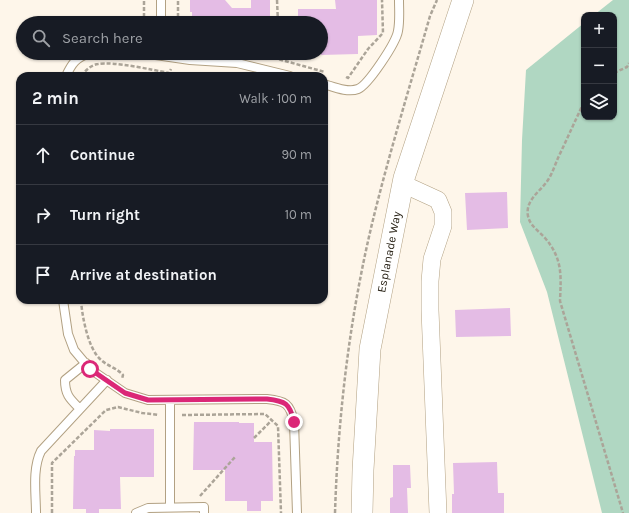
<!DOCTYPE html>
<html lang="en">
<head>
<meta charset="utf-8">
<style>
  :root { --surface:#171b24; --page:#242831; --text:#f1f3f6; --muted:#9ea1a6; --line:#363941 }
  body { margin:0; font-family:Karla,sans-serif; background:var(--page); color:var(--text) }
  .controls { position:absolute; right:12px; top:12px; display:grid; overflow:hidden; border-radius:8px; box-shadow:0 1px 3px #0004 }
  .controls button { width:36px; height:36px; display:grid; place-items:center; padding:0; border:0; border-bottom:1px solid var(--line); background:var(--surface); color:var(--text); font:20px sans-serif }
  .stop { position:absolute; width:12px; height:12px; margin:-9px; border:3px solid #db2777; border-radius:50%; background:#fff }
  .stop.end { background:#db2777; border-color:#fff; box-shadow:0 1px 4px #0008 }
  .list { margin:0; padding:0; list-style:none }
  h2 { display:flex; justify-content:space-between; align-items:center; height:52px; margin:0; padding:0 16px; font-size:17px }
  h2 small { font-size:13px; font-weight:400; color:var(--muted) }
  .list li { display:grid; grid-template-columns:26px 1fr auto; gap:12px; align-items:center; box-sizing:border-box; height:60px; padding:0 16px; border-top:1px solid var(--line) }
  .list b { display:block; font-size:15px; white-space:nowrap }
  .list em { font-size:13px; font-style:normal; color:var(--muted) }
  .icon { flex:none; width:22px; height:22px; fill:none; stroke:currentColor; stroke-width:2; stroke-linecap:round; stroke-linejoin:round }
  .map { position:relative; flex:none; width:629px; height:513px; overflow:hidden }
  .search { position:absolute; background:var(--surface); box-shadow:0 1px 3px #0004; left:16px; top:16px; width:312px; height:44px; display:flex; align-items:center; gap:10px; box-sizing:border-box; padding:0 14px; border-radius:22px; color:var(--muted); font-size:15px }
  .panel { position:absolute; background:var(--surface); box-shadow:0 1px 3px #0004; left:16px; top:72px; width:312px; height:232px; border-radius:12px }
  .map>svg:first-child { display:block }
  .green { fill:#b0d7c2 }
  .building { fill:#e4bce5 }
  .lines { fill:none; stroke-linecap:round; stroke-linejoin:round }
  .service-casing { stroke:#b2a183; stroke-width:10 }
  .minor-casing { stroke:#b2a183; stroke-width:18 }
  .tertiary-casing { stroke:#b2a183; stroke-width:22 }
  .path { stroke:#aba498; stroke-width:2.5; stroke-dasharray:4 2; stroke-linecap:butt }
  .service { stroke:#fff; stroke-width:8 }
  .minor { stroke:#fff; stroke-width:17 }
  .tertiary { stroke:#fff; stroke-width:21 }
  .route { stroke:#db2777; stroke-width:5 }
  .labels { text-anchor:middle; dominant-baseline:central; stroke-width:3; stroke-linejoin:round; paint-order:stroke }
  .street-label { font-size:12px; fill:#2c261a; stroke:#fff }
</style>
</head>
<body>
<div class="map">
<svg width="629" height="513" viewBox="0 0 629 513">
  <rect width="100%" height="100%" fill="#fef6ea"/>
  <!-- green -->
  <path class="green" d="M613,0h16v513h-27l-55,-221 -27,-70 2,-82 4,-70 58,-47v94h30v-102h-20z"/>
  <!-- building -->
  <path class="building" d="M190,0h35l7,8h19v-8h19v23h-59l-6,-5h-13v-6h-2z
    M335,0h42v35l-19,1v18l-37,1v-32h-23v-14h38z
    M507,192l1,36 -41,2 -2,-37z
    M510,308l1,28 -55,1 -1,-27z
    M194,422h45v1h15v19h18l1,59h-12v10h-14v-10h-22v-31h-32z
    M110,429h44v48h-34l1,32h-22v4h-13v-4h-13l1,-53h1v-6h19v-20l16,1z
    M497,462l1,31h6v20h-52v-19h2l-1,-31z
    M393,465h17l1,23h-4l1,25h-18v-15l3,-1z"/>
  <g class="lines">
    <!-- service casing -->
    <g class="service-casing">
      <path id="service" d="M161,23v-23
        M142,53l48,7 47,3 53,13
        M66,76c6,-13 10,-18 23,-23
        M324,84c10,3 24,9 34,5 10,-4 38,-46 40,-58 2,-10 1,-21 1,-31
        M63,300l5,34 6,16 16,19 35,24 23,7 119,-1c18,2 23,4 27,23l3,91
        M170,400v107
        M80,409c-10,-10 -15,-14 -15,-29l21,-17
        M36,513c0,-19 -4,-44 5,-62l66,-71
        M136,513l12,-5 56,-1v6"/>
    </g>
    <!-- minor casing -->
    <g class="minor-casing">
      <path id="minor" d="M403,184l35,16 5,12v14l-11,33 -2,22v29l8,203"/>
    </g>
    <!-- tertiary casing -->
    <g class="tertiary-casing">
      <path id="tertiary" d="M362,513l1,-43 7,-121 34,-171 59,-178"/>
    </g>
    <!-- path -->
    <path class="path" d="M277,0l1,23
      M144,23v-23
      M178,23v-23
      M256,53l69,19
      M278,53v6
      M614,73l13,-6 2,-4
      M81,76c5,-6 10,-11 17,-12 15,-3 55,6 71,9l2,-4
      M346,77l2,1 20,-29 15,-16 -1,-33
      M584,102c-9,19 -17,37 -26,56 -3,7 -6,16 -10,22 -8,12 -23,20 -20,36 2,10 11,15 17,22 18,21 16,38 15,63l63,212
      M81,300c1,16 7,48 19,59 7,7 17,9 23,16l-1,4
      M182,415l83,-1 13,12 3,87
      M254,438l18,-18
      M200,496l35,-39
      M52,513v-50l54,-53 12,-3 24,6 17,2
      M335,513c3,-96 14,-191 36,-285 17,-71 39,-142 59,-212l7,-16"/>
    <!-- service -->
    <use href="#service" class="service"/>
    <!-- minor -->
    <use href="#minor" class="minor"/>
    <!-- tertiary -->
    <use href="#tertiary" class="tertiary"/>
  </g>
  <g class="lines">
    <!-- route -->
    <path class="route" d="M90,369l35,24 23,7 119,-1c18,2 23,4 27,23"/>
  </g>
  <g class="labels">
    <!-- street labels -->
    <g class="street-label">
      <text transform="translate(389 252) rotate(-79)">Esplanade Way</text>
    </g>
  </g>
</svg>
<div class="controls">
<button>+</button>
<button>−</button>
<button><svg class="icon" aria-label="layers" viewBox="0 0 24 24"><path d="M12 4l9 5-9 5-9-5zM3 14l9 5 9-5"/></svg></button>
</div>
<div class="stop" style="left:90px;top:369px"></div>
<div class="stop end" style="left:294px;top:422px"></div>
<div class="search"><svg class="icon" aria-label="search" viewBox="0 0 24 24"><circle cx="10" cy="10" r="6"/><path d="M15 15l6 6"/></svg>Search here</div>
<section class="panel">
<h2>2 min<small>Walk · 100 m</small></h2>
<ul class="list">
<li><svg class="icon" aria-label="ahead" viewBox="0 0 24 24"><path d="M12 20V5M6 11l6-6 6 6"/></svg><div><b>Continue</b></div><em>90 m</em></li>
<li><svg class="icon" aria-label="right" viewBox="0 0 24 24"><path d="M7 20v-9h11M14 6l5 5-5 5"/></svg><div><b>Turn right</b></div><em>10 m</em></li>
<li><svg class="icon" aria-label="arrive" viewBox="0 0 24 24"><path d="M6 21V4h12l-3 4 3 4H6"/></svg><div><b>Arrive at destination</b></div></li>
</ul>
</section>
</div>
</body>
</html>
